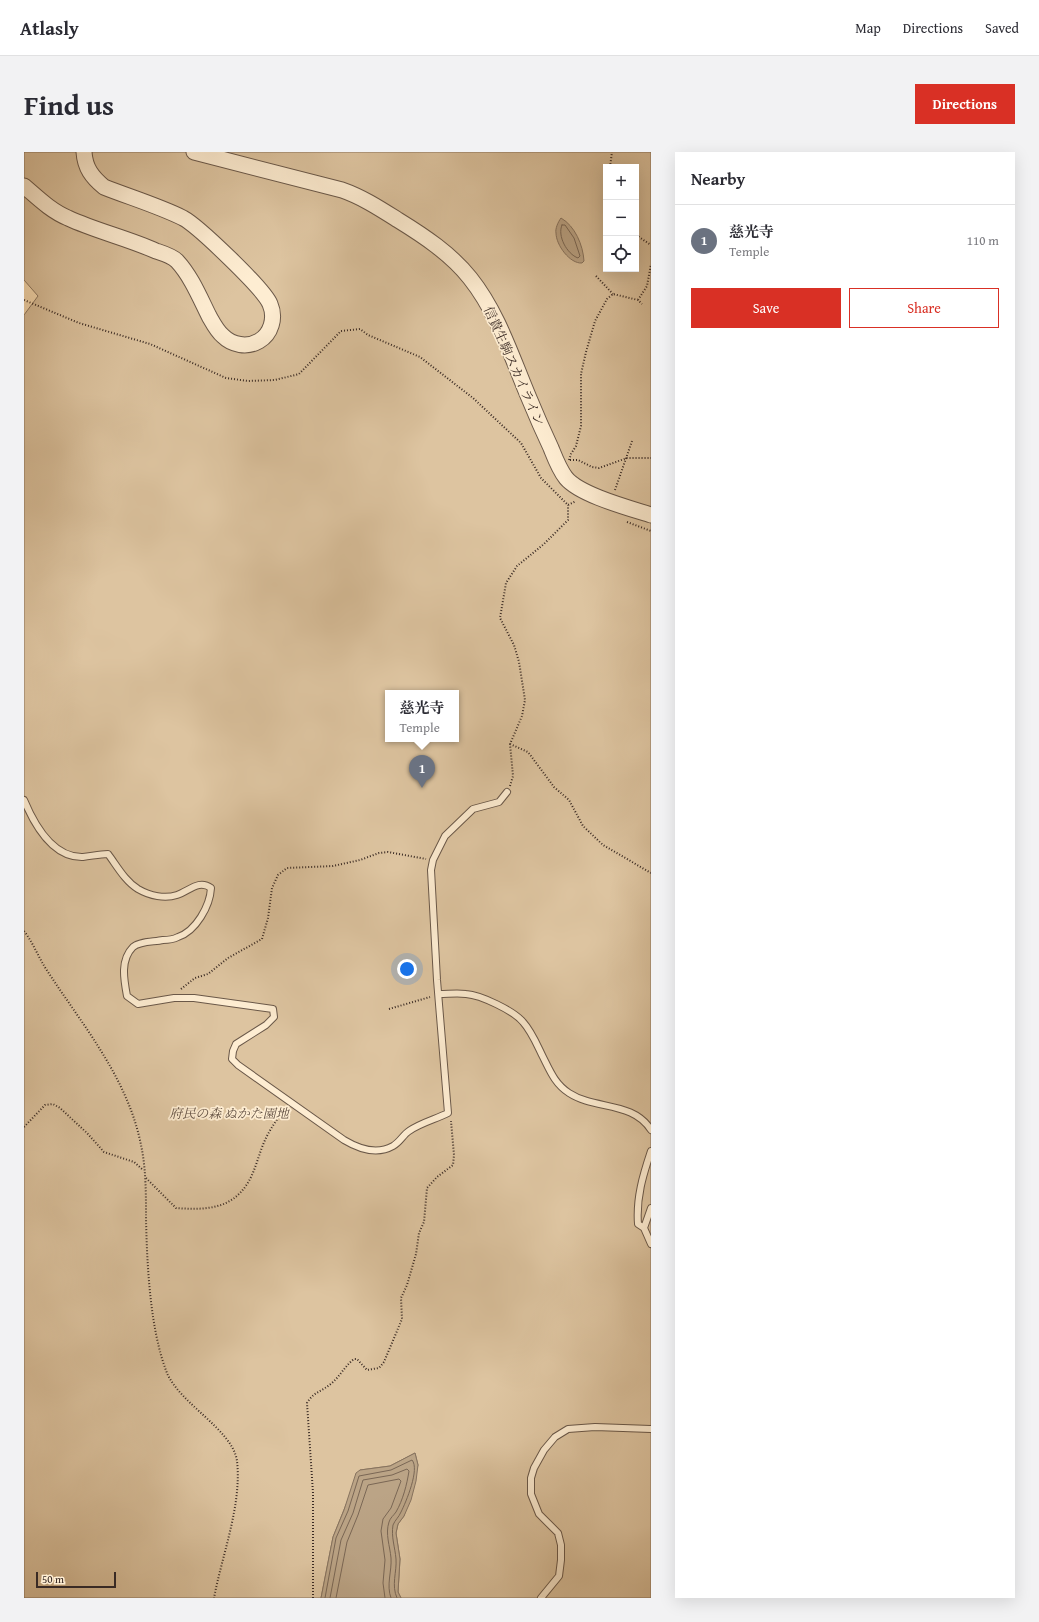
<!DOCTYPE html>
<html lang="en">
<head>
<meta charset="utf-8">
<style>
  :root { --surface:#fff; --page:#f2f2f3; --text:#2b2b33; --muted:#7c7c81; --line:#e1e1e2; --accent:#d93025 }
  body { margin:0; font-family:"Gentium Book Plus","Noto Serif JP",serif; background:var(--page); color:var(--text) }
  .controls { position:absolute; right:12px; top:12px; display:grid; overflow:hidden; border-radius:0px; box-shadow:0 4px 16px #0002 }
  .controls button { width:36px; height:36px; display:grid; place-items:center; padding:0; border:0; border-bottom:1px solid var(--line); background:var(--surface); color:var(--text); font:20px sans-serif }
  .scale { position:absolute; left:12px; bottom:10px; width:80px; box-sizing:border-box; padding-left:4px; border:2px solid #392a24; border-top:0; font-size:11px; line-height:14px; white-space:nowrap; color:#392a24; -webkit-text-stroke:3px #feedd2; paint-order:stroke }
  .you { position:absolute; left:383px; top:817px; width:14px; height:14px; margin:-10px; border:3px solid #fff; border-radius:50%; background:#1a73e8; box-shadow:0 0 0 6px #1a73e833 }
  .badge { display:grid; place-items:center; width:26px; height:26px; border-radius:50%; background:var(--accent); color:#fff; font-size:13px; font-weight:700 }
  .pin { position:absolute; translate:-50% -33px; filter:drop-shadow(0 1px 2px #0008) }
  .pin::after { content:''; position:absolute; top:21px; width:14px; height:12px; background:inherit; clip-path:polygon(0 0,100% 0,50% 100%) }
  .popup { position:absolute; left:361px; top:538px; width:74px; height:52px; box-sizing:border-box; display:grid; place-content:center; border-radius:0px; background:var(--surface); filter:drop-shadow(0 1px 3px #0005); font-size:13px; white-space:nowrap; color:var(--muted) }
  .popup b { font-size:15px; color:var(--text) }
  .popup::after { content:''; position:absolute; left:50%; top:100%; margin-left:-8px; border:8px solid transparent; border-top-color:var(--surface) }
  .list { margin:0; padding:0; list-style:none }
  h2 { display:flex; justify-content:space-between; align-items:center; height:52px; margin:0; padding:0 16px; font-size:17px }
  h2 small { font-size:13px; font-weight:400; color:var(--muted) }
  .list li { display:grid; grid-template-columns:26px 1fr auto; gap:12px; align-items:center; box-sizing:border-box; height:72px; padding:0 16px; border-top:1px solid var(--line) }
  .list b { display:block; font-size:15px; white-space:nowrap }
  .list p { margin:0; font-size:13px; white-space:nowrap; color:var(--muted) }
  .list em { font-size:13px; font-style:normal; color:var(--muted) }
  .actions { display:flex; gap:8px; padding:12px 16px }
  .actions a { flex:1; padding:9px 0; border:1px solid var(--accent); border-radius:0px; text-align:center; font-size:14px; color:var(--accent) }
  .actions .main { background:var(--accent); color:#fff }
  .icon { flex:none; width:22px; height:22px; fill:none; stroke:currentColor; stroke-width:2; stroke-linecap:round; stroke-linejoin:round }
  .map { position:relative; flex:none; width:627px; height:1446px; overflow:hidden; border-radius:0px }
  header { display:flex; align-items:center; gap:24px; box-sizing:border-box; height:56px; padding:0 20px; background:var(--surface); border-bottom:1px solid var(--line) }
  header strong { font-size:19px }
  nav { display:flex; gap:22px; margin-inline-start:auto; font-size:14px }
  .intro { display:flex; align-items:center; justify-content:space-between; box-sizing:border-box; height:96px; padding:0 24px }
  h1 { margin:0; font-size:28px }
  .button { padding:10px 18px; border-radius:0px; background:var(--accent); color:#fff; font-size:14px; font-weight:700 }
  main { display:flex; gap:24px; padding:0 24px }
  aside { flex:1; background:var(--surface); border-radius:0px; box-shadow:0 4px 16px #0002 }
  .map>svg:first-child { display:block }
  .green { fill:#ddc4a0; stroke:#8b7762; fill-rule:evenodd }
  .water { fill:#bba486; stroke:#87735f }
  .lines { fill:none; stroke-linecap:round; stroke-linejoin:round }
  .shore { stroke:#7a6755; stroke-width:1 }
  .service-casing { stroke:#6a5849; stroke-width:8 }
  .tertiary-casing { stroke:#6a5849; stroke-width:17 }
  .path { stroke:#392a24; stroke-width:2; stroke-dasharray:1 2; stroke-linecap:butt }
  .service { stroke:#feedd2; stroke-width:6 }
  .tertiary { stroke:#feedd2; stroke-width:15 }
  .labels { text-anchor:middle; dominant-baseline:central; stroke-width:3.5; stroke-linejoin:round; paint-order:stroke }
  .street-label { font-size:13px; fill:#392a24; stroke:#feedd2 }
  .park-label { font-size:13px; font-style:italic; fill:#625043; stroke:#feedd2 }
</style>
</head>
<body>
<header>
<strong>Atlasly</strong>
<nav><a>Map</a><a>Directions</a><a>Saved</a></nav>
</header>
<div class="intro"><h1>Find us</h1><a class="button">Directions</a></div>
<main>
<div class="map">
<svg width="627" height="1446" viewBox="0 0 627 1446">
  <rect width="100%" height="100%" fill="#fee3b9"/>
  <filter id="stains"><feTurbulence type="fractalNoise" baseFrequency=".005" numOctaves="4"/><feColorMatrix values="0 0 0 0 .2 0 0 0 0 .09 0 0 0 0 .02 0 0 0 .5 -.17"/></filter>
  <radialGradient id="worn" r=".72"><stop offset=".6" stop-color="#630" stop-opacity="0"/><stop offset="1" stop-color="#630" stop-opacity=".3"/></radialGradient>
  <!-- green -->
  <path class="green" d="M0,0h627v1446h-250l-3,-6 2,-33 -4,-26 2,-9 6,-8 14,-51 -3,-12 -25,13 -30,4 -27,67 -12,61h-297v-1283l14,-19 -14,-16zM582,15h30v102h-30zM364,541h68v46h-68z"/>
  <!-- water -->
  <path class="water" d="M537,66c14,8 22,27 23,43l-2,2c-12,1 -26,-18 -26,-30 -1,-4 2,-11 5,-15z
    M391,1301l3,12 -2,16 -5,19 -7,16 -6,8 -2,9 4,26 -2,33 3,6h-80l12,-61 11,-27 12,-37 4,-3 30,-4z"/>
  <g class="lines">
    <!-- shore -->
    <path class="shore" d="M538,73h3l9,13 6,18 -2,2c-11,-4 -21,-22 -16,-33z
      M301,1446l11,-60 12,-27 11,-35 32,-6 21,-10c8,9 -6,42 -11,52 -2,5 -6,8 -8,13 -2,12 2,22 3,34 1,13 -5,26 1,39
      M306,1446l11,-58 12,-27 10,-33 29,-5 15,-6 2,2c-2,13 -6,29 -13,41 -2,3 -6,6 -7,10 -4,12 1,24 2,36 1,13 -5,27 0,40
      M312,1446l11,-56 11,-27 10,-30 31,-6 2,2 -10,27 -8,11 -2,12 4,29 -2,23 2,15"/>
    <!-- service casing -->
    <g class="service-casing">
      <path id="service" d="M0,648c10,24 28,58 59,57 9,-1 17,-3 25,-3 9,12 17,27 30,35 12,7 27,10 39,6 12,-4 22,-16 34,-7 -1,18 -15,43 -33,49 -4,2 -10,3 -15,3 -9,2 -23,1 -30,7 -13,13 -9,33 -6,49l11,8 36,-6h20l79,11 1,8 -8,8 -30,19 -3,7 -1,8 6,6 106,75c15,9 33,15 49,6 7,-4 10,-11 16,-15 11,-8 27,-12 39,-18l-11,-133 -6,-110 2,-10 12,-24 28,-27 26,-7 8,-10
        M415,842c9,0 19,-1 27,0 15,1 48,17 57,28 9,10 14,23 20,35 7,14 12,27 26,36 26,17 64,8 82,37
        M627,999c-8,24 -15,47 -13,73l6,4 7,16
        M620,1076l7,-20
        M517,1446l18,-22 2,-16v-15l-3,-12 -19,-19 -8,-20v-16l3,-10 10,-18 11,-13 13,-8 27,-2 56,2"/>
    </g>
    <!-- tertiary casing -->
    <g class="tertiary-casing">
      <path id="tertiary" d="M170,0l148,38c20,7 37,18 56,30 26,16 53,34 72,58 28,35 42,80 59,120 7,17 14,33 22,50 4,10 8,21 15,30 14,17 63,30 85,37
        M0,34c14,12 27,25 44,32 28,13 59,20 88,33 6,2 16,5 21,10 14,15 23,37 32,55 4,7 8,15 14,20 9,9 24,12 36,5 12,-7 17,-23 11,-37 -6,-15 -72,-78 -87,-86 -24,-12 -54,-21 -79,-31 -12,-10 -19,-19 -20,-35"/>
    </g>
    <!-- path -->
    <path class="path" d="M586,15l2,-15
      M612,83l15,10
      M572,124l17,18
      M0,148l55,23 71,21 76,34 22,3 27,-1 24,-6 42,-43 19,-2 8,6 52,22 53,41 48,45 20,35 27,27 8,-4
      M614,148l9,-14 4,-22
      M545,308l2,-6 5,-8 5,-20v-52l5,-22 9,-31 12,-22 6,-5 25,6 4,4
      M546,308h8l14,7 7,1 28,-10h24
      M591,338l17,-49
      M603,370l24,9
      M486,592l18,8 26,35 15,13 14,26 20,19 48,28
      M486,634l3,-10 -3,-32 12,-28 3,-16 -6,-38 -5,-17 -14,-27 6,-35 11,-17 27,-22 24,-24v-15
      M0,779c10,13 15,28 24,41 36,55 80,107 93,173 5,23 5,49 5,73 1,47 4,112 21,155 13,31 66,57 70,88 5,44 -15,94 -23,137
      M157,837l14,-11 13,-4 20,-16 34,-19 6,-21 4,-30 6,-13 9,-7 46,-2 27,-6 19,-7 9,-1 38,7
      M365,857l41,-12
      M0,975l21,-22 8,-1 7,4 27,25 17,19 30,10 8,7
      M122,1026l30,30c27,2 55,2 71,-24 9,-13 12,-33 20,-48 5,-10 12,-19 18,-28
      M289,1446v-105l-6,-90c6,-11 16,-12 25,-20 8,-7 13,-17 22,-24h3l10,11 12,-2 5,-6 18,-43 -1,-21 6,-13 9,-31 3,-21 5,-11 3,-34 10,-11 16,-12 1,-10 -3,-34"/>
    <!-- service -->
    <use href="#service" class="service"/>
    <!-- tertiary -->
    <use href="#tertiary" class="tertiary"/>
  </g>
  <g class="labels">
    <!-- street labels -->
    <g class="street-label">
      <text transform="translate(490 214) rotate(66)">信貴生駒スカイライン</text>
    </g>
    <!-- park labels -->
    <g class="park-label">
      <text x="205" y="961">府民の森 ぬかた園地</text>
    </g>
  </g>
  <rect width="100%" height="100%" filter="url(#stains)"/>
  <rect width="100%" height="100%" fill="url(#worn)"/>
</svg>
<div class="controls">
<button>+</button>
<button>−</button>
<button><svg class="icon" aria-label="locate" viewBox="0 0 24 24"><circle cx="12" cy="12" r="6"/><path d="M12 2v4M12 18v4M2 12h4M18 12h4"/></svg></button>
</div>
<div class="scale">50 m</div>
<div class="you"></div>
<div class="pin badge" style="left:398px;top:636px;background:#6b7280">1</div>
<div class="popup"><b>慈光寺</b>Temple</div>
</div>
<aside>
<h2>Nearby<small></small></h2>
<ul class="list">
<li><span class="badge" style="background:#6b7280">1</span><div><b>慈光寺</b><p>Temple</p></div><em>110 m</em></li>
</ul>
<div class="actions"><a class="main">Save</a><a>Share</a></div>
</aside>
</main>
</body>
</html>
